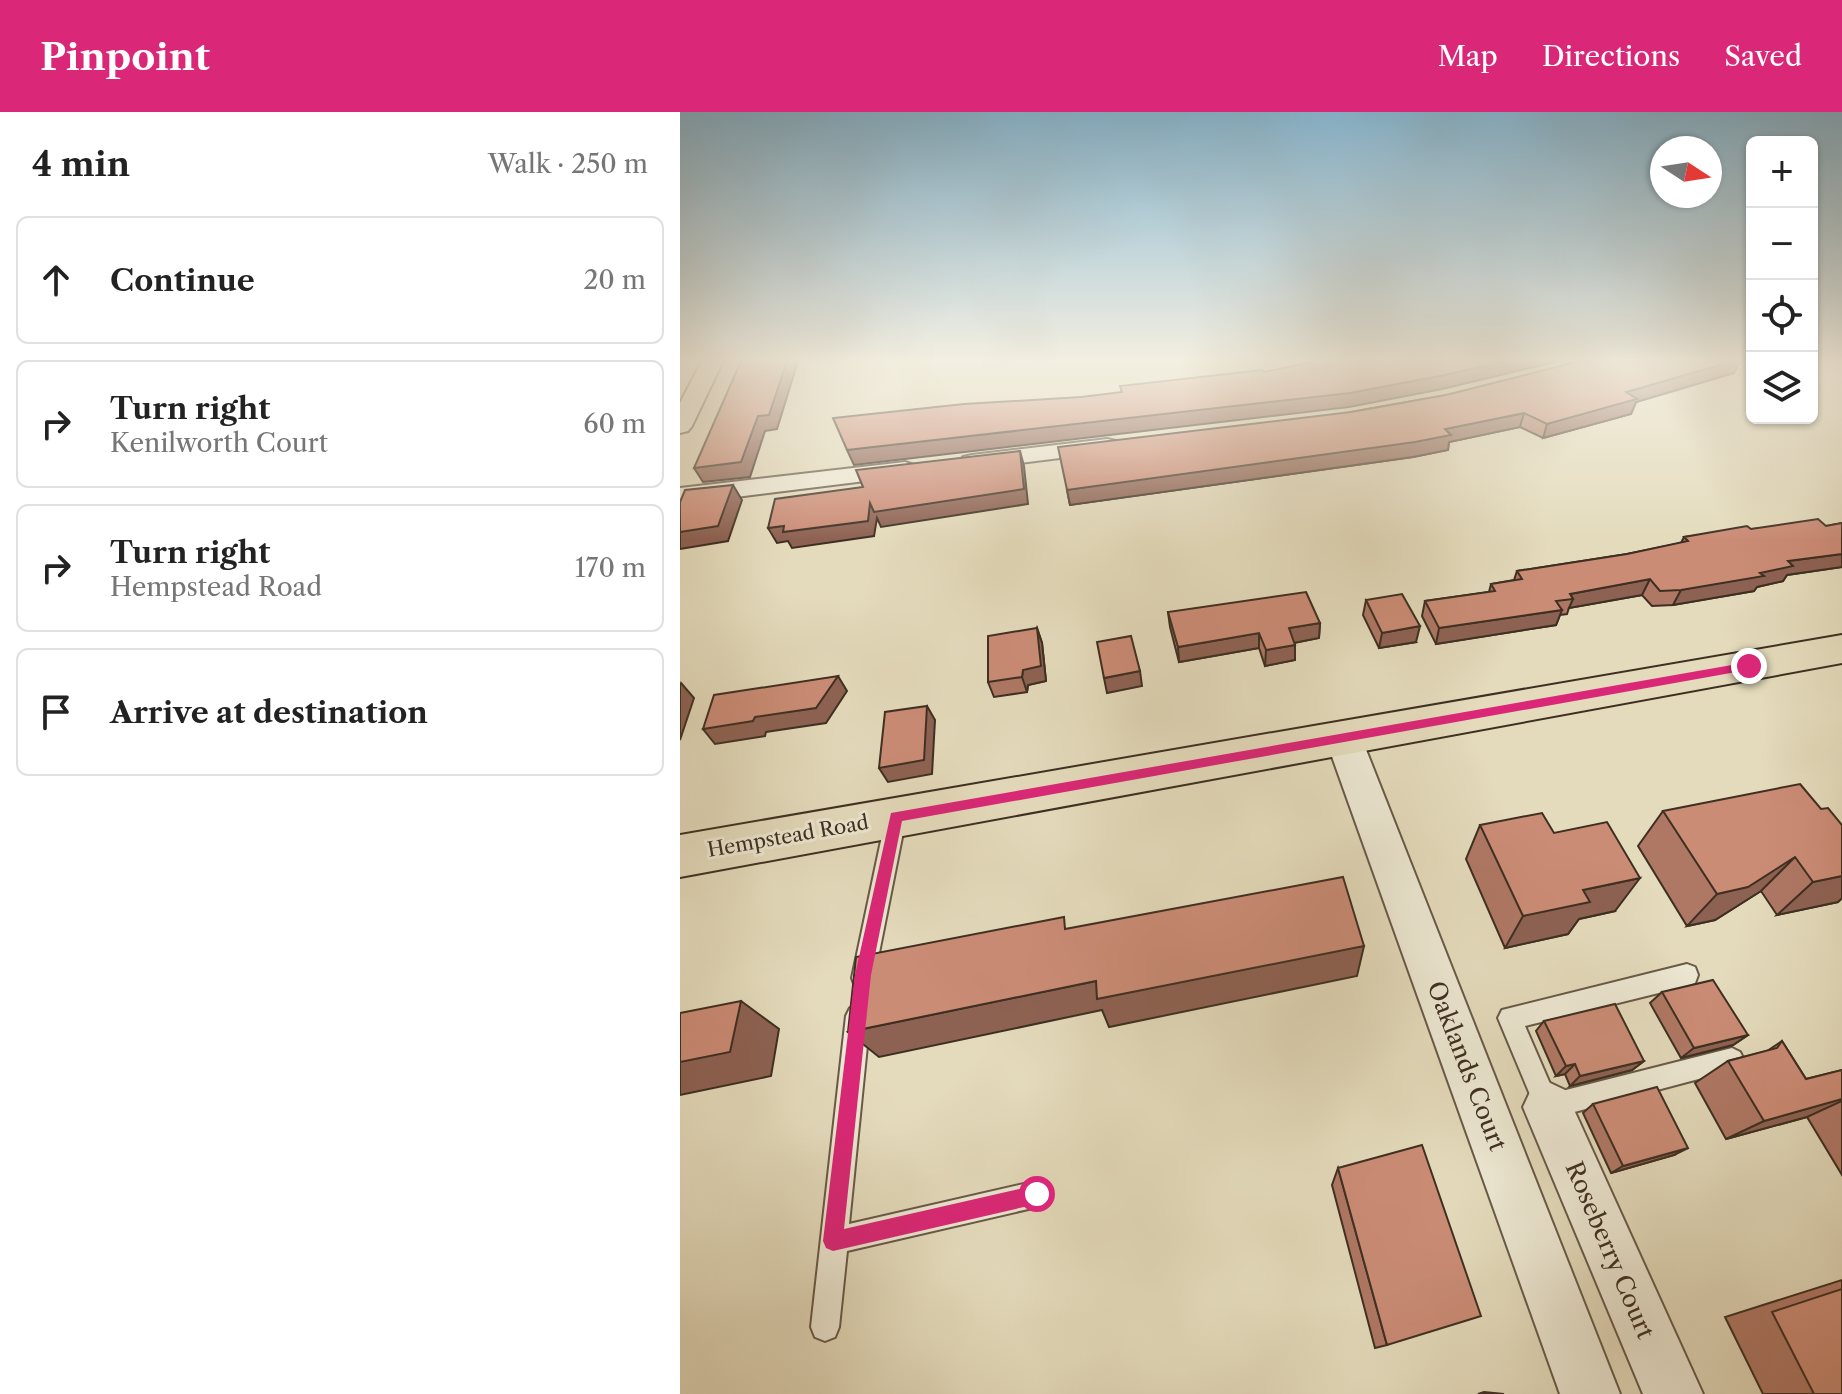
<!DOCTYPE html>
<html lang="en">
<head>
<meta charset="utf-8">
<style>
  :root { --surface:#fff; --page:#f2f2f2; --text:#222; --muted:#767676; --line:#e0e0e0; --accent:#db2777 }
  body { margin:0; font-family:"Libre Caslon Text",serif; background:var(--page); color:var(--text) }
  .controls { position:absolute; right:24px; top:24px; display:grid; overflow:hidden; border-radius:12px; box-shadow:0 2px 6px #0004 }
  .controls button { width:72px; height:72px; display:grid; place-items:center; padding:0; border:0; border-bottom:2px solid var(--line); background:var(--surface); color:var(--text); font:40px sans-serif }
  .compass { position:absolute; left:970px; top:24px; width:72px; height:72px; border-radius:50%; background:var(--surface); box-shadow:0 2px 6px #0004; rotate:102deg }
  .stop { position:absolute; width:24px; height:24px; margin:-18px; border:6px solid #db2777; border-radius:50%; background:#fff }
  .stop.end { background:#db2777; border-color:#fff; box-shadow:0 2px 8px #0008 }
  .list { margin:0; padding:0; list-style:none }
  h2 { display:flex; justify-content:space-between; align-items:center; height:104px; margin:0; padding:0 32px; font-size:34px }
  h2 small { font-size:26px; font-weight:400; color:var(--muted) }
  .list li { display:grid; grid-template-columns:52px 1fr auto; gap:24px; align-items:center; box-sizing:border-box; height:128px; margin:0 16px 16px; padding:0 16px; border:2px solid var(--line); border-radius:12px }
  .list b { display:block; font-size:30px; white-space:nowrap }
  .list p { margin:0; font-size:26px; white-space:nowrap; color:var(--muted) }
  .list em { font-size:26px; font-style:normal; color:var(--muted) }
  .icon { flex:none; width:44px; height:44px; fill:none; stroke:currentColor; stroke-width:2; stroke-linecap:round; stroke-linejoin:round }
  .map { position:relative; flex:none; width:1162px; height:1282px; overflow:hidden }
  header { display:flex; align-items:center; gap:48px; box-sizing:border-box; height:112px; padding:0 40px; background:var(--accent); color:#fff }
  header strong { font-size:38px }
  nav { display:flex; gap:44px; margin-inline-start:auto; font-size:28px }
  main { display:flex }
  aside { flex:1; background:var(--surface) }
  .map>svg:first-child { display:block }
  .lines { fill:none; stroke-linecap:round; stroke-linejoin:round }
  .service-casing { stroke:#685a48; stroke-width:4 }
  .minor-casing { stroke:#685a48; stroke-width:4 }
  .primary-casing { stroke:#3e2f22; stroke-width:4 }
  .service { fill:#ede8d3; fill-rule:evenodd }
  .minor { fill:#ede8d3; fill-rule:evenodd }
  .primary { fill:#e4dbbc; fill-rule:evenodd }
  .wall { fill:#af7865; stroke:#3e2f22; stroke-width:2 }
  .shaded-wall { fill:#8e6253; stroke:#3e2f22; stroke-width:2 }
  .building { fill:#cb8c76; stroke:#3e2f22; stroke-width:2 }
  .route { fill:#db2777 }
  .labels { text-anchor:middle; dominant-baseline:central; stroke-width:6; stroke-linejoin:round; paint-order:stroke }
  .street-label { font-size:20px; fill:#3e2f22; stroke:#ede8d3 }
  .near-street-label { font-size:24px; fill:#3e2f22; stroke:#ede8d3 }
</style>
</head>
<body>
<header>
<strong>Pinpoint</strong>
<nav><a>Map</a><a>Directions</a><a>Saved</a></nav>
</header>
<main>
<aside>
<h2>4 min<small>Walk · 250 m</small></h2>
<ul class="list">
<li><svg class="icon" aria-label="ahead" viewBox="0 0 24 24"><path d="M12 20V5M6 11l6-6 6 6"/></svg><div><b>Continue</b></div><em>20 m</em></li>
<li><svg class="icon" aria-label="right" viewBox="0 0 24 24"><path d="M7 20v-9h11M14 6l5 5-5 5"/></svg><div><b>Turn right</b><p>Kenilworth Court</p></div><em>60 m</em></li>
<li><svg class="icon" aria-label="right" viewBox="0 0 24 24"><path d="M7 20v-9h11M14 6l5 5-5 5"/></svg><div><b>Turn right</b><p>Hempstead Road</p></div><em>170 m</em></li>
<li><svg class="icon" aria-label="arrive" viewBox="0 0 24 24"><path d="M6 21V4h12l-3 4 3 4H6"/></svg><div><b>Arrive at destination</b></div></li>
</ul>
</aside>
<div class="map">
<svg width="1162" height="1282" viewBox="0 0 1162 1282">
  <rect width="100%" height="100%" fill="#e4dbbc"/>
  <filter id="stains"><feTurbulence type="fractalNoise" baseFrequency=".0025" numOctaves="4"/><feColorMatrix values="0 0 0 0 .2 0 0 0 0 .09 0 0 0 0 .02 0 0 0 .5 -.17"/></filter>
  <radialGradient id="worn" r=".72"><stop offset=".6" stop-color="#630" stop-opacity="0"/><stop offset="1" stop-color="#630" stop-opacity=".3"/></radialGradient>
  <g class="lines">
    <!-- service casing -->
    <g class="service-casing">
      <path id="service" d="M216,697l7,2 3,6 -32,161 -3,8 -8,3 -8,-3 -3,-8 34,-161 3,-6z
        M1007,852l8,3 3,8 -3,8 -8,3 -162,40 29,67 178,-45 8,4 4,8 -4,8 -192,51 -9,-3 -41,-98 4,-8z
        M178,893l8,3 4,8 -21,208 188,-43 9,4 4,9 -4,9 -9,4 -190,44 -8,76 -4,10 -10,4 -10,-4 -4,-10 35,-311 4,-8z"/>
    </g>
    <!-- minor casing -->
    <g class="minor-casing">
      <path id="minor" d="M22,249h21l-31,65 -4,5 -8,2v-30z
        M427,327l9,2 3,5 -3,5 -144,18 -9,-2 -3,-5 3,-5 9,-2z
        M225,350l9,3 4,5 -4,5 -234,29v-16z
        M663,611l13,4 5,10 259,657h-60l-235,-657 5,-10z
        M868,970l17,8 138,304h-60l-120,-287 8,-17z"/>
    </g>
    <!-- primary casing -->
    <g class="primary-casing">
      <path id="primary" d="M1162,523v28l-1162,214v-42z"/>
    </g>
    <!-- service -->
    <use href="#service" class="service"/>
    <!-- minor -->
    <use href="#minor" class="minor"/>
    <!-- primary -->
    <use href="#primary" class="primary"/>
  </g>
  <!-- wall -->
  <path class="wall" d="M1063,249h9v4z
    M1054,261l-98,29 -5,12 -88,24 -23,-11 -71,15 -1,8 -35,7 -343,48 -3,-15 284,-78 95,-17z
    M1162,411v44l-55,8 -4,6 -26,6 -3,4 -81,14 -21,1 -10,-11 -73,13 -2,6 -7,1 -4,10 -120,19 -14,-28 3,-15 64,-9 2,-8 23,-4 3,-9 110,-17 54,-11 3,-6 67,-8 75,-3z
    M686,488l50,42 -37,6 -16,-33z
    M488,500l152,11 -1,15 -25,5 1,2v15l-30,6 -6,-18 -80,14 -9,-35z
    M357,516l5,15 4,38 -18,4 -1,7 -33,5 -6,-15z
    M1141,697l21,16v73l-4,4 -61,13 -16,-24 -46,29 -28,6 -49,-80 25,-35z
    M800,713l74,8 61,78 -36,8 -11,15 -63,14 -39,-89z
    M982,880l86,43 -15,10 -52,13 -31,-55z
    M864,909l100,40 -12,9 -62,16 -5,-12 -9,2 -20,-45z
    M1102,929l24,38 36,-9v105l-35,-58 -81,22 -31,-56 33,-22 39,-10z
    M913,992l81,51 -63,18 -28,-60z
    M658,1056l49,177 -12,3 -43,-163z
    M1162,1168v114h-79l-38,-77z
    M804,1280l20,2h-26z"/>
  <!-- shaded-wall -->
  <path class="shaded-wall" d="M107,249h11l-21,68 -12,2 -15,46 -47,5 -9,-14 64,-52z
    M825,249h54l-117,28 -93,18 -495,58 -7,-15z
    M1054,249h6l-6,12 -98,29 -5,12 -88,24 4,-14 79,-32z
    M844,301l-4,14 -71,15 -1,8 -35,7 -343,48 -3,-15 378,-61z
    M340,339l4,15 4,38 -147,23 -4,-9 -3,18 -82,12 -4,-7 -11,2 -9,-15 102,-25z
    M53,373l9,15 -14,41 -48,8v-17z
    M1162,442v13l-55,8 -4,6 -26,6 -3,4 -81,14 8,-15 79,-17 28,-12z
    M970,467l-8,16 -73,13 4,-9 -3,-5z
    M882,498l-6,15 -120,19 3,-16z
    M640,511l-1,15 -31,6 1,-16z
    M740,514l-4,16 -37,6 3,-15z
    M357,516l5,15 4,38 -18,4 -1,7 -5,-15 1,-7z
    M579,521v15l-80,14 -1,-15z
    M615,533v15l-30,6 1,-16z
    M460,559l2,15 -35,7 -3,-15z
    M158,564l9,15 -21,32 -60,9 -1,4 -50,8 -12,-15 52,-12z
    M1,571l13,15 -14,42v-55z
    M247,594l8,14 -3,54 -44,8 -9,-14z
    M1115,745l-34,34 -46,29 -28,6 30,-32z
    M1162,764v22l-4,4 -61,13 36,-33z
    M960,766l-25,33 -36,8 -11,15 -63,14 18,-32 60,-26z
    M684,834l-7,30 -248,51 -7,-17 -223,47 -31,-25 248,-51z
    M61,889l38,28 -8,47 -91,19v-33z
    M1068,923l-15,10 -52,13 13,-10z
    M964,949l-12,9 -62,16 10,-10z
    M895,952l-10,10 -9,2 10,-10z
    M1162,987v2l-35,16 -81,22 38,-18z
    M1008,1036l-14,7 -63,18 12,-7z"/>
  <!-- building -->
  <path class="building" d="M61,249h46l-18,54 -11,1 -17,46 -47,6z
    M638,249h187l-60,14 -95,18 -503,57 -14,-32 131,-14 117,-7 41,-5 -2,-6 142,-16 2,2z
    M900,249h154l-108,31 11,7 -90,25 -23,-11 -79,16 6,6 -36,7 -348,48 -9,-43 293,-35 95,-17z
    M340,339l4,38 -150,23 -4,-9 -2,18 -85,11 1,-6 -16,2 7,-29 88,-12 -7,-17z
    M53,373l-15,41 -38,6v-30l5,-12z
    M1138,407l8,7 16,-3v31l-54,7 5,5 -33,7 4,3 -83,14 -21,1 -10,-12 -80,15 3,5 -17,2 6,9 -123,18 -14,-27 70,-10 -4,-7 31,-5 -5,-8 110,-17 61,-13 -4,-4 63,-11 4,3z
    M626,480l14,31 -31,5 6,17 -29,5 -7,-17 -81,14 -10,-35z
    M722,482l18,32 -38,7 -16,-33z
    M357,516l4,38 -18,4 -1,7 -34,5v-46z
    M451,524l9,35 -36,7 -7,-36z
    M158,564l-22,32 -61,9 -2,4 -50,8 11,-34z
    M247,594l-3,54 -45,8 6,-56z
    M1120,672l21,25 7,-1 14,17v51l-29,6 -18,-25 -47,30 -31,7 -54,-83z
    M862,701l12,20 53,-11 33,56 -57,12 7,12 -67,14 -43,-91z
    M663,765l21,69 -267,53 -1,-18 -248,51 8,-75 208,-40 1,12z
    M1033,868l35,55 -54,13 -32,-56z
    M61,889l-11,51 -50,10v-49z
    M935,892l29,57 -64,15 -5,-12 -9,2 -22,-45z
    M1102,929l24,38 36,-9v29l-78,22 -36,-60 49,-13z
    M977,975l31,61 -65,18 -30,-62z
    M742,1033l59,171 -94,29 -49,-177z
    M1162,1177v105h-28l-42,-82z"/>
  <!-- sky -->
  <linearGradient id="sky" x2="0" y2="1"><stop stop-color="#87b7d2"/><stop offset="0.58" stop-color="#f3efe1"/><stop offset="1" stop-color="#f3efe1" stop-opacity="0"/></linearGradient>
  <rect width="1162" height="428" fill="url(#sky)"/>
  <!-- route -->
  <path class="route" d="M1069,550l4,1v6l-851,152 -31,154 -27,254 193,-44 6,3 3,6 -3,7 -6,3 -204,47 -7,-3 -3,-7 32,-266 36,-162z"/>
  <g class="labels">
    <!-- street labels -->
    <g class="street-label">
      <text transform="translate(108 724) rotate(-10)">Hempstead Road</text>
    </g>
    <!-- near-street labels -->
    <g class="near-street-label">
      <text transform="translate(787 954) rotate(69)">Oaklands Court</text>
      <text transform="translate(930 1138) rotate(67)">Roseberry Court</text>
    </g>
  </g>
  <rect width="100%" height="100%" filter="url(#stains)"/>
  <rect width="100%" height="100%" fill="url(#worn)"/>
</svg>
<div class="controls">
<button>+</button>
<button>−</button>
<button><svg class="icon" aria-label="locate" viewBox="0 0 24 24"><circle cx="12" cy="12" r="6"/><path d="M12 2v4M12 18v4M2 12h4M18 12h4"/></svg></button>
<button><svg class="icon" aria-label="layers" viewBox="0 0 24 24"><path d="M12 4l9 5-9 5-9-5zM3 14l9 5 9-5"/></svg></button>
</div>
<svg class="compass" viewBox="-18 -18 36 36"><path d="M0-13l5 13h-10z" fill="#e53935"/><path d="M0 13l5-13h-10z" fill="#767676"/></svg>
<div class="stop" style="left:357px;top:1082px"></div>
<div class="stop end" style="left:1069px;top:554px"></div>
</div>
</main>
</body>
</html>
